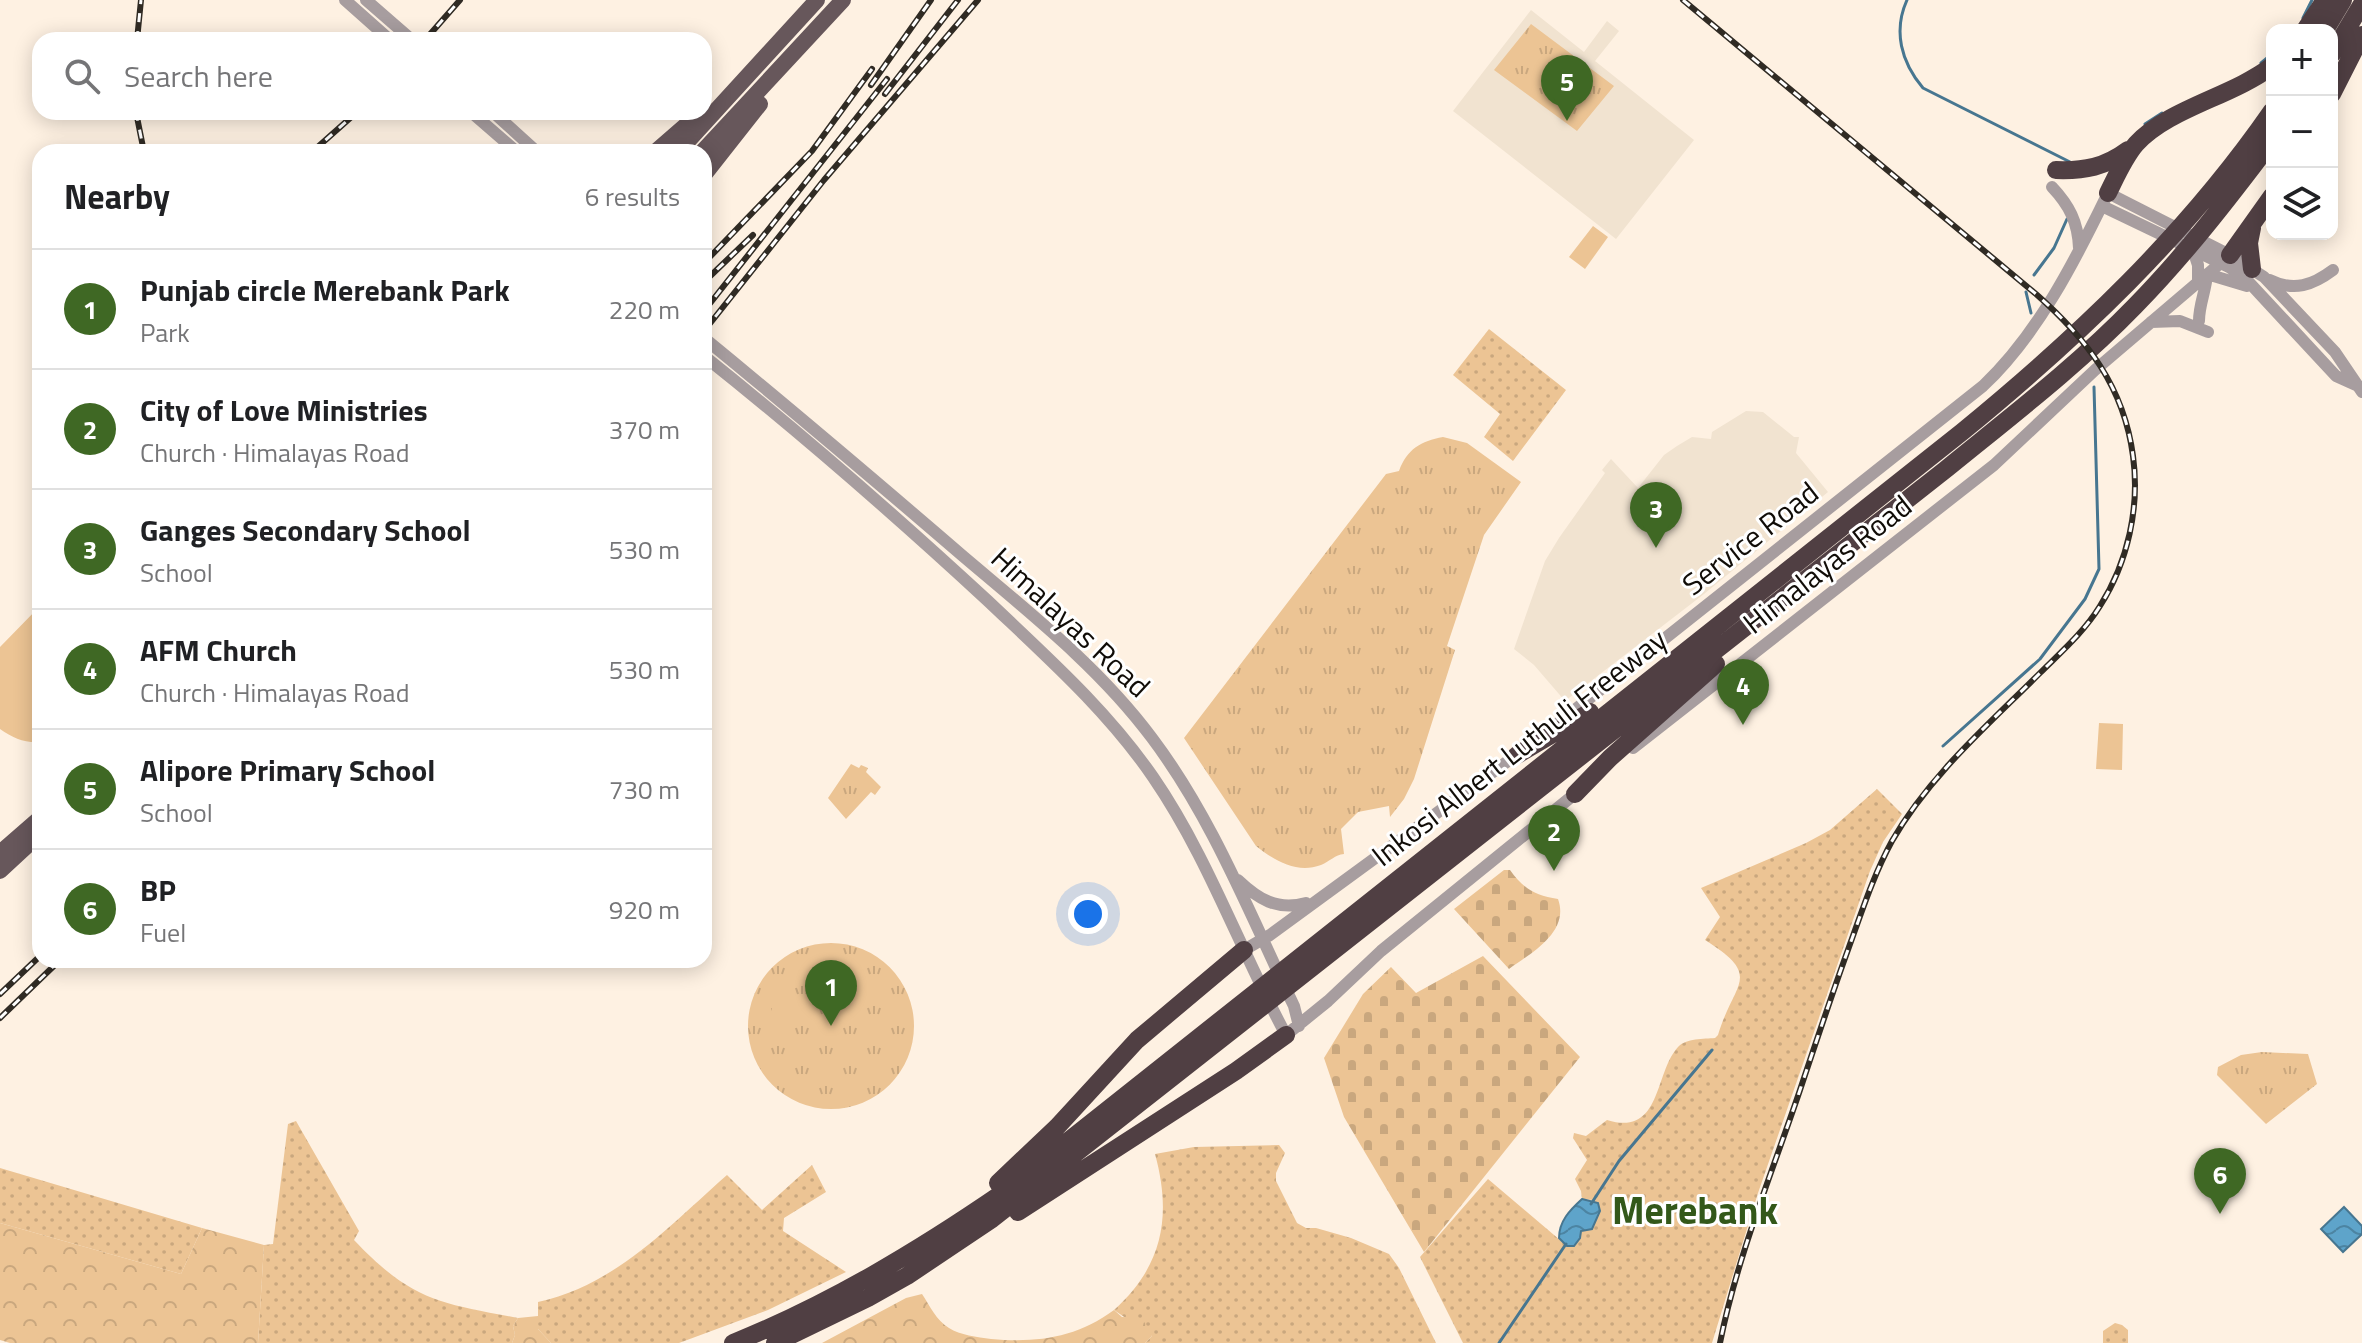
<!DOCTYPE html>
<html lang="en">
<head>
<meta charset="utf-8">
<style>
  :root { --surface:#fff; --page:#f6f6f6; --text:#202124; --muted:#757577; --line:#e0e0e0; --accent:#3f6824 }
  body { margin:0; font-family:"Titillium Web",sans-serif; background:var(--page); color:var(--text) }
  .controls { position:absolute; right:24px; top:24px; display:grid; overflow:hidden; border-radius:16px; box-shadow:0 4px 20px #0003 }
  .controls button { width:72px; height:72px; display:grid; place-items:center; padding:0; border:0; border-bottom:2px solid var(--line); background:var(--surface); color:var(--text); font:40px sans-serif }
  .you { position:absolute; left:1088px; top:914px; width:28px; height:28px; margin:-20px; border:6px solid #fff; border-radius:50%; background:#1a73e8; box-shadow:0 0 0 12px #1a73e833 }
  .badge { display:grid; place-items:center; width:52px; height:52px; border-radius:50%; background:var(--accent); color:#fff; font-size:26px; font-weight:700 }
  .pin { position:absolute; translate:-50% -66px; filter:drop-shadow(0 2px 4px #0008) }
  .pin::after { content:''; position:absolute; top:42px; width:28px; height:24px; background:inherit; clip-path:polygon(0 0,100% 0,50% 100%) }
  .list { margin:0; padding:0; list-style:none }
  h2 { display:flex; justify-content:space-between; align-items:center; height:104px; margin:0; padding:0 32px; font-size:34px }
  h2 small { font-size:26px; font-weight:400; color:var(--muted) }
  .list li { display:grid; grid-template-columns:52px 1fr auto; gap:24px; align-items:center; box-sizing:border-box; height:120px; padding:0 32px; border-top:2px solid var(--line) }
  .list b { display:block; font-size:30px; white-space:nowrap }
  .list p { margin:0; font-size:26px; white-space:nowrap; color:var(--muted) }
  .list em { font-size:26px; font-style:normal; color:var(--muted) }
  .icon { flex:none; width:44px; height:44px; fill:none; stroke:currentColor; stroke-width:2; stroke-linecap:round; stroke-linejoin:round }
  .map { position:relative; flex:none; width:2362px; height:1343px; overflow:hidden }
  .search { position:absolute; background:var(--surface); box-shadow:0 4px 20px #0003; left:32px; top:32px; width:680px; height:88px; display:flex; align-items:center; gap:20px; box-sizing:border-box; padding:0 28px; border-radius:24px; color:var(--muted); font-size:30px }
  .panel { position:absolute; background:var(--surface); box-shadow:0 4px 20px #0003; left:32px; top:144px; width:680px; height:824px; border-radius:24px }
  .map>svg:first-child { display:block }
  .education { fill:#f1e3d0 }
  .grass { fill:url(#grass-dots) }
  .forest { fill:url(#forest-crowns) }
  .cemetery { fill:url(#cemetery-stones) }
  .park { fill:url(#park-tufts) }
  .pitch { fill:#ecc494 }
  .water { fill:url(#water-waves); stroke:#477690; stroke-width:2 }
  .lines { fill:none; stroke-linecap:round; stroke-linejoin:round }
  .stream { stroke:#477690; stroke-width:3 }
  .minor { stroke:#a79d9f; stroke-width:12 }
  .major { stroke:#67575b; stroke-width:16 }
  .highway { stroke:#503f43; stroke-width:18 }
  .rail-casing { stroke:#302b24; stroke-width:6 }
  .rail { stroke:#fff; stroke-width:3; stroke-dasharray:9; stroke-linecap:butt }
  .labels { text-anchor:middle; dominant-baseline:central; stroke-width:6; stroke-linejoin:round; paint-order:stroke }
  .street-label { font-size:30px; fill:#100c07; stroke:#fff }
  .district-label { font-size:38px; font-weight:bold; fill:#33581a; stroke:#fff }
</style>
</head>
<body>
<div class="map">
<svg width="2362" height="1343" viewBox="0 0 2362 1343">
  <defs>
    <pattern id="grass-dots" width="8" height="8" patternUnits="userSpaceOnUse" patternTransform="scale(2)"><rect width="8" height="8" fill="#ecc494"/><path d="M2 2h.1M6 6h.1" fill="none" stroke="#c9a77e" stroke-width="1.8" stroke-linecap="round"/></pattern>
    <pattern id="forest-crowns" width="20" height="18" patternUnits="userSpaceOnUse" patternTransform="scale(2)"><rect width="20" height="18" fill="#ecc494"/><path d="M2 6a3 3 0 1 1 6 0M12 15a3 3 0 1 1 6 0" fill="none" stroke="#c9a77e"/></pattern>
    <pattern id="cemetery-stones" width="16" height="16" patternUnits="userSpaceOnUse" patternTransform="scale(2)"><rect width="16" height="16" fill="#ecc494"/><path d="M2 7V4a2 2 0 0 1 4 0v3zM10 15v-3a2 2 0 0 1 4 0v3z" fill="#c9a77e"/></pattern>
    <pattern id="park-tufts" width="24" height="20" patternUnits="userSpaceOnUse" patternTransform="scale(2)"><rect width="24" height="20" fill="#ecc494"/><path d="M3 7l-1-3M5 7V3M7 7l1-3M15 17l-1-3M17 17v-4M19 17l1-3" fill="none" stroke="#c9a77e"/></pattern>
    <pattern id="water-waves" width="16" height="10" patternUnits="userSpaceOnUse" patternTransform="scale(2)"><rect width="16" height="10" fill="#5ea4ca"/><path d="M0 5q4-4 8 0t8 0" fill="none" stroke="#4c84a2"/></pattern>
  </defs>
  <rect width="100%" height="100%" fill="#fef1e2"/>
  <!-- education -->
  <path class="education" d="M1531,10l53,42 23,-31 12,10 -24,30 99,79 -78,99 -163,-128z
    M1746,411l17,1 31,25h5l-3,16 32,39 -124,102 -139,107 -31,-36 -20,-16 31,-88 14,-23 46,-65 -3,-3 9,-11 27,29 26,-33 13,-9 15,-9 19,2 1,-7z"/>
  <!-- grass -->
  <path class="grass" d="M1489,329l77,61 -53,71 -29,-24 16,-23 -47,-39z
    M1877,789l25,25 -19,28 -13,29 -112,322 -46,150h-249l-43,-86 68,-78 79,67h7l6,-7v-8l12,-2 1,-29 -11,-1 -1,-8 -6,-12 12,-19 -14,-22 1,-5 12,3 21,-16c55,17 47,-47 71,-73 8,-9 26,-8 37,-9l3,-3c16,-54 46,-58 -13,-95l15,-23 -19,-29 105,-45 24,-13z
    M296,1121l63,110 -5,9c58,61 85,63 164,78l-5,8 2,9 -3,8h-254l6,-98 9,-1 15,-120z
    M1279,1145l6,8 -9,20v8l21,42 9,5h10l35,10 38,16 10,14 37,75h-291l7,-7 -38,-26c49,-44 58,-94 41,-156l39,-7z
    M812,1165l14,27 -42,26 -1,13 63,41 -78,38 -89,33h-128l-13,-14v-27c78,-17 131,-76 189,-127l35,35z
    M0,1168l202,60 -21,46 -181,-51z
    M2115,1323l7,2 6,5v13h-25v-12z"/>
  <!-- forest -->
  <path class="forest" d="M0,1223l181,51 21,-46 62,17 -6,98h-248l-10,-3z
    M922,1294c8,12 14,26 27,34 11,7 28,9 42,11 46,4 85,-1 123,-29l8,7 20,1 10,18 -7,7h-323l84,-45z
    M538,1316v13l13,14h-39l3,-8 -2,-9 5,-8z"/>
  <!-- cemetery -->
  <path class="cemetery" d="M1504,870h6c13,18 25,26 48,29 12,33 -27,54 -49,70l-55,-60z
    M1483,956l97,101 -156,195 -80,-135 -20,-59 39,-64 28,-27 25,26z"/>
  <!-- park -->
  <path class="park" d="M1531,24l83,62 -37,45 -83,-61z
    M1443,437l24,6 54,39 -37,53 -37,111 8,4 -41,129 -10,20 -14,18 -1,-11 -31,6 -17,17 3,25c-9,1 -14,7 -23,11 -24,9 -46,-4 -65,-19l-72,-108 202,-264 13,-3c8,-22 22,-30 44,-34z
    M851,764l8,4 2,-3 7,3 -2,4 15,15 -6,8 -4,-3 -25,27 -18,-21z
    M748 1026a83 83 0 1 1 166 0a83 83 0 1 1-166 0Z
    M2262,1052l46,2 9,30 -51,40 -49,-49 1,-8 23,-12z"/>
  <!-- pitch -->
  <path class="pitch" d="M1593,226l15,11 -23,32 -16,-12z
    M40,606v136c-16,1 -27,-4 -40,-13v-82z
    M2099,723l24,1 -1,46 -26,-1z
    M772,995h37l1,20h-38z"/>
  <!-- water -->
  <path class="water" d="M1582,1199l16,4 2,8 -8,18 -11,2 -1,7 -6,8h-7l-8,-8c0,-17 11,-28 23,-39z
    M2344,1207l18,19v8l-19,18 -22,-23z"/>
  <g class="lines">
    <!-- stream -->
    <path class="stream" d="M1907,0c-14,31 -6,62 16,88l147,74
      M2303,18l9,-18
      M2261,63l11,-9
      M2145,124l17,-11
      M2034,275l20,-27 13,-29
      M2026,292l5,21
      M1943,746l97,-87 45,-60 14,-30 -5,-182
      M1591,1204l28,-43 93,-111
      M1499,1343l67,-99"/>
    <!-- minor -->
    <path class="minor" d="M345,0l45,40
      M366,0l46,40
      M471,112l46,40
      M493,112l44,40
      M2052,187c17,18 26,35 27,61
      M2102,206l127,61 16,11 91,98 20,9
      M2193,250l5,15v17
      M2270,280c24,12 43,5 63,-10
      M2199,321c0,-17 7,-30 8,-47l40,12
      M2151,322l29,-1 28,11
      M704,338c88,72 174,145 260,219 66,56 136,111 188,181 61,81 98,177 142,268l5,20
      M704,356c98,78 192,160 284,245 59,56 119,109 165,176 55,80 87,173 133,258l42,-34 53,-50 200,-162
      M1557,724l426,-338c55,-52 92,-125 125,-193l122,62 34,22 71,75 27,40
      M1633,748l361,-283 101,-95 135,-115
      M1238,880c20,19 39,31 68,23
      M1244,950l26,-15 253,-185"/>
    <!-- major -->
    <path class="major" d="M655,152l46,-40
      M678,152l139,-152
      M702,152l141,-152
      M704,175l56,-71
      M0,853l40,-35
      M0,871l40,-37"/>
    <!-- highway -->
    <path class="highway" d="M2305,30l20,-30
      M2325,30l18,-30
      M2332,54l30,-50
      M2332,94l30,-59
      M2056,170c29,1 49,-3 72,-20
      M2108,193c8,-16 16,-35 28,-49 33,-36 95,-47 136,-78
      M2252,228l-3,15 3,26
      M2230,255l42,-59
      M1517,755l73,-43
      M1575,794l35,-36 106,-94
      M998,1183l59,-56 80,-87 107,-90
      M1018,1212l218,-141 50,-36
      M733,1343c97,-39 185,-92 271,-151l958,-760c116,-95 224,-197 310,-321
      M775,1343l93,-45 39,-22 85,-57 953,-749c65,-53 132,-104 190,-164 50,-51 94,-108 137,-165"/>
    <!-- rail casing -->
    <g class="rail-casing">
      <path id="rail" d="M1683,0l353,294c51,45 88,93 97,162 7,51 -5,106 -33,150 -16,26 -39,46 -60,67 -52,52 -111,103 -148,168 -18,33 -30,70 -43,106 -17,47 -33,95 -49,143 -28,83 -63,167 -80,253
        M137,40l4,-40
        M425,40l35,-40
        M871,85l60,-85
        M885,94l73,-94
        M136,112l8,40
        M312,152l45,-40
        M704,263l108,-112 60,-82
        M704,282l49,-47
        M704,311l183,-232
        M704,331l120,-151 154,-180
        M0,994l40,-38
        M0,1018l60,-58"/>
    </g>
    <!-- rail -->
    <use href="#rail" class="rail"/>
  </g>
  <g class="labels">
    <!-- street labels -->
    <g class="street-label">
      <text transform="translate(1750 538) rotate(-38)">Service Road</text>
      <text transform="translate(1827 564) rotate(-38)">Himalayas Road</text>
      <text transform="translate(1071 622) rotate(43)">Himalayas Road</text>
      <text transform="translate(1519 747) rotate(-38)">Inkosi Albert Luthuli Freeway</text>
    </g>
    <!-- district labels -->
    <g class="district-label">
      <text x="1695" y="1210">Merebank</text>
    </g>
  </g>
</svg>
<div class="controls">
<button>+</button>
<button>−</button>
<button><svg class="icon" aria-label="layers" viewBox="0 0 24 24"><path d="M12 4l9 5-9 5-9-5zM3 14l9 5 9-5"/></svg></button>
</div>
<div class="you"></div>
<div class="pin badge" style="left:831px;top:1026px">1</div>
<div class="pin badge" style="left:1554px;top:871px">2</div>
<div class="pin badge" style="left:1656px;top:548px">3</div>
<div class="pin badge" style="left:1743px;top:725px">4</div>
<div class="pin badge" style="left:1567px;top:121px">5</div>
<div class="pin badge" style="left:2220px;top:1214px">6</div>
<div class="search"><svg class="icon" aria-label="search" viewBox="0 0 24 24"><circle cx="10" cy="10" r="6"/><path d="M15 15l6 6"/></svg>Search here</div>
<section class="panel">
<h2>Nearby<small>6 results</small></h2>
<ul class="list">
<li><span class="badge">1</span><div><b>Punjab circle Merebank Park</b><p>Park</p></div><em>220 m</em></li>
<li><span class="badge">2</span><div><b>City of Love Ministries</b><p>Church · Himalayas Road</p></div><em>370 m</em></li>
<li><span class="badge">3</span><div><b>Ganges Secondary School</b><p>School</p></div><em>530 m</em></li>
<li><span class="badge">4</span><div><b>AFM Church</b><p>Church · Himalayas Road</p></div><em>530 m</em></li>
<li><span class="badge">5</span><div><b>Alipore Primary School</b><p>School</p></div><em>730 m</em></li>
<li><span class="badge">6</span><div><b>BP</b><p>Fuel</p></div><em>920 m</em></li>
</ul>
</section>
</div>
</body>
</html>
